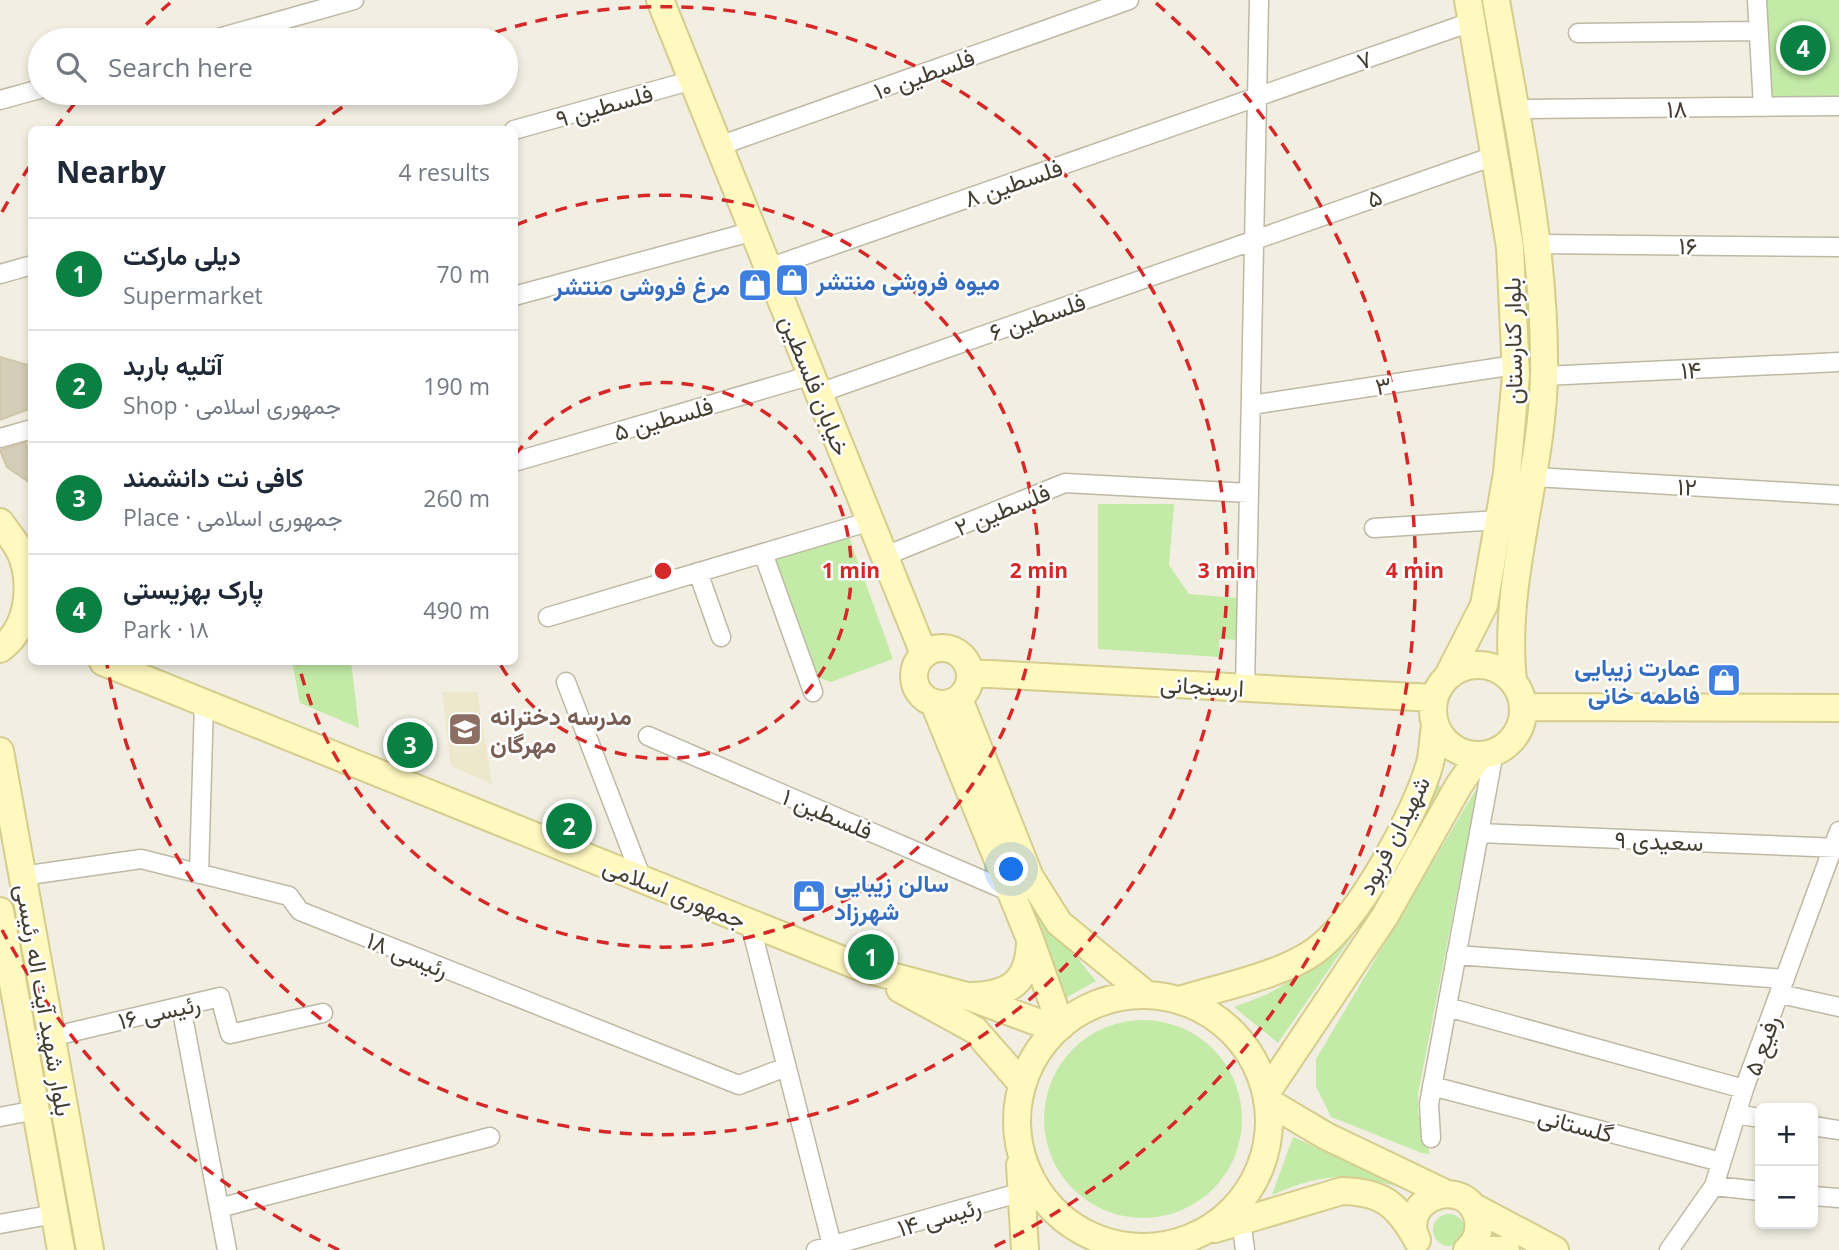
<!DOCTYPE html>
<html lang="en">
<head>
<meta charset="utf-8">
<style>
  :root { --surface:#fff; --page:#f2f2f3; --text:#1f2937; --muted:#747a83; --line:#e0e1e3; --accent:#0b8043 }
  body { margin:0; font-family:"Open Sans",Vazirmatn,sans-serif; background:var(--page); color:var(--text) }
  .controls { position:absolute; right:21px; bottom:21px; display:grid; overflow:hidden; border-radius:10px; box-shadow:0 4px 10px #0003 }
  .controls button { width:63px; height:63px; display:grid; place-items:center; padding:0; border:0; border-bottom:2px solid var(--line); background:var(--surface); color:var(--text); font:35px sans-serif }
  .you { position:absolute; left:1012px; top:870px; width:24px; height:24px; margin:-18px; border:5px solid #fff; border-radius:50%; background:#1a73e8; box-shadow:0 0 0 10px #1a73e833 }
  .badge { display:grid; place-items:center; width:46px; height:46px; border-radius:50%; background:var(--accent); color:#fff; font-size:23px; font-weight:700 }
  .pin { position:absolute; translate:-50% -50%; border:4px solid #fff; box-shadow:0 2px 7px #0006 }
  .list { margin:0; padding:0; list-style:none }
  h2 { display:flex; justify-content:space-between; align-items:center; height:91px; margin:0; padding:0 28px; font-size:30px }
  h2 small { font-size:23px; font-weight:400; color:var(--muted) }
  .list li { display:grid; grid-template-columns:46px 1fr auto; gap:21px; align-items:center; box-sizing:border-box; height:112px; padding:0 28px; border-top:2px solid var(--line) }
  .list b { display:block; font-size:26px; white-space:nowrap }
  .list p { margin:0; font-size:23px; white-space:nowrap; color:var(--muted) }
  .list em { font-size:23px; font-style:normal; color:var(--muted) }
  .icon { flex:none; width:38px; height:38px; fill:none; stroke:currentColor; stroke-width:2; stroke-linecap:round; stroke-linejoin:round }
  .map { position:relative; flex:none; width:1839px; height:1250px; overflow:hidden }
  .search { position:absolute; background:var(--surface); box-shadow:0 4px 10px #0003; left:28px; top:28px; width:490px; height:77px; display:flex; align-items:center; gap:18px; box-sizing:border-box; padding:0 24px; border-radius:38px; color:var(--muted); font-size:26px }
  .panel { position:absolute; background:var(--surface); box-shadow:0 4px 10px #0003; left:28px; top:126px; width:490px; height:539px; border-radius:10px }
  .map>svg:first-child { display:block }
  .education { fill:#ede7cb }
  .green { fill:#c3eaa7 }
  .building { fill:#d4cdb7; stroke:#d0c6aa; stroke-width:2 }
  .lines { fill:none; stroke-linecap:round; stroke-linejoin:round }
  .street-casing { stroke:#beb9a4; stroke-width:21 }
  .secondary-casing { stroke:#d5cc8e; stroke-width:30 }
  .street { stroke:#fff; stroke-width:18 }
  .secondary { stroke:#fff8bf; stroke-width:26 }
  .ring { fill:none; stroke:#d62828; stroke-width:3.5; stroke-dasharray:12 9 }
  .labels { text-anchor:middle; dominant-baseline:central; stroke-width:5; stroke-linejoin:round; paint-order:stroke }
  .street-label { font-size:24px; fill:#443f32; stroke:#fff }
  .shop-label { font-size:24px; font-weight:bold; fill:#366cbe; stroke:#fff; text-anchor:start }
  .education-label { font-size:24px; font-weight:bold; fill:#785e54; stroke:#fff; text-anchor:start }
  .centre { fill:#d62828; stroke:#fff; stroke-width:3.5 }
  .ring-label { font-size:21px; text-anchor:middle; font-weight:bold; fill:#d62828; stroke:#fff; stroke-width:5; stroke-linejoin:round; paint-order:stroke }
</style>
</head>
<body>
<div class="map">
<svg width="1839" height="1250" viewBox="0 0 1839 1250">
  <rect width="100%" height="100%" fill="#f2efe2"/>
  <!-- education -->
  <path class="education" d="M442,692h35l15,92 -41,-18z"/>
  <!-- green -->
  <path class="green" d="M1766,0h73v97l-70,1z
    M1098,504h76l-5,61 20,29 49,4 1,42 -20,-1v18l-121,-8z
    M849,537l44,122 -62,23 -14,-5 -43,-120z
    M292,662h59l8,66 -59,-25z
    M1437,785l8,3 -57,96 -110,159 -44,-36 34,-13 51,-30 62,-85z
    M1478,786l-60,308v19l12,41 -8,-1 -91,-36 -15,-31v-27z
    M1028,897l68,84 -36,20z
    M1044 1119a99 99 0 1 1 198 0a99 99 0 1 1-198 0Z
    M1293,1137l124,55c-61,-17 -85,-23 -145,3z
    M1433 1230a16 16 0 1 1 32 0a16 16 0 1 1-32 0Z"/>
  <!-- building -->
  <path class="building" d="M0,357l31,9 1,5v37l-32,12z
    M26,442l6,30v12l-25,-17 -7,-17z"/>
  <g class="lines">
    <!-- street casing -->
    <g class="street-casing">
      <path id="street" d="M1757,0l6,107
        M1578,33l180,-2
        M211,40l143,-40
        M0,100l40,-11
        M1515,109l324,-3
        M514,130l179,-50
        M719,146l410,-146
        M1538,244l301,3
        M768,268l703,-246
        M0,274l32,-9
        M514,296l240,-65
        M1544,376l295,-14
        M819,393l675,-237
        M1251,405l264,-40
        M0,438l32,-9
        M514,462l298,-87
        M1535,477l304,18
        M1374,528l125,-8
        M763,553l50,139
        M885,556l180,-73 184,10
        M698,572l23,65
        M548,617l323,-96
        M566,682l76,197
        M1245,687l14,-687
        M648,736l360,155
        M1479,833l360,15
        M199,874l5,-172
        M22,876l119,-17 148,37 11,15 439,174 47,-18
        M750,923l82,322
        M1456,955l329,24
        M1780,994l59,13
        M181,1006l46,244
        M1447,1007l297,82
        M51,1037l169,-40 10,37 93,-21
        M1432,1086l289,76
        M1736,1114l24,4
        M0,1117l36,-7
        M1813,1126l26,4
        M1431,1138l-2,-34 65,-352
        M1714,1186l46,5
        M1813,1196l26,2
        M219,1208l271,-71
        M1241,1220l4,30
        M0,1224l55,-10
        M816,1250l206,-58
        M1669,1250l45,-64 30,-97 95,-258"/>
    </g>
    <!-- secondary casing -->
    <g class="secondary-casing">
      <path id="secondary" d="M660,0l264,654
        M1496,0c21,124 50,248 48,375 -2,103 -42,205 -31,306
        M0,522c8,11 19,24 23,37 10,31 4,71 -23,90
        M914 676a28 28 0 1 1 56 0a28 28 0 1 1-56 0Z
        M103,662l762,307 102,27 89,33
        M1433 710a45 45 0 1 1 90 0a45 45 0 1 1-90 0Z
        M970,673l464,25
        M1449,674l35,-69 23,-132 9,-98 -6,-128 -42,-247
        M959,699l71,178 29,46 88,72
        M934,703l96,236 31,87
        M1523,707l316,1
        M0,751l90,499
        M0,911l61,339
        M900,989l75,41 47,54
        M1017 1121a126 126 0 1 1 252 0a126 126 0 1 1-252 0Z
        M971,996c39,-1 58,-14 59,-55
        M1180,1000c40,-13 100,-24 135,-49 43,-31 101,-137 115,-188 3,-12 3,-25 5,-37
        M1267,1092l118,-176 74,-131 21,-30
        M1267,1101l59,35 119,57
        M1020,1165l5,85
        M1472,1206l83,44
        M1215,1229l127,-38c39,1 54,12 73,45
        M1417,1240c-21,-43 52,-67 61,-20 2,12 -2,22 -11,30
        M1475,1250h31"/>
    </g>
    <!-- street -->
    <use href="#street" class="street"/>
    <!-- secondary -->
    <use href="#secondary" class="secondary"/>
  </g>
  <!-- distance rings -->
  <g class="ring">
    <path d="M515 455A188 188 0 1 1 499 662"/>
    <path d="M516 225A376 376 0 1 1 298 662"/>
    <path d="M316 127A564 564 0 0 1 360 95M475 39A564 564 0 1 1 107 664"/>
    <path d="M339 1250A752 752 0 0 1 2 930M2 212A752 752 0 0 1 29 167M55 129A752 752 0 0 1 79 98M131 39A752 752 0 0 1 170 3M1156 3A752 752 0 0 1 987 1250"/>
  </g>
  <!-- icons -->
  <defs>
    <g id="shop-square" transform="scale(1.75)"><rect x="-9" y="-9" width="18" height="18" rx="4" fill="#3f7fe0" stroke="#fff"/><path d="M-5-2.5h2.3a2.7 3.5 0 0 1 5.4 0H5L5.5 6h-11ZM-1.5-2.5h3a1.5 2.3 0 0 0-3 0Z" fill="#fff"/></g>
    <g id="school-square" transform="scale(1.75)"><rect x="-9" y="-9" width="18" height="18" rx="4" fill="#8d6e63" stroke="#fff"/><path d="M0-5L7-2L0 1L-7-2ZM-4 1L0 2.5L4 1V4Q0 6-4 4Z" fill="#fff"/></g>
  </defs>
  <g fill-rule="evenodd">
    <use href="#shop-square" x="792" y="280"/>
    <use href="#shop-square" x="755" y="285"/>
    <use href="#shop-square" x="1724" y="680"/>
    <use href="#school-square" x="465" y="729"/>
    <use href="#shop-square" x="809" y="896"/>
  </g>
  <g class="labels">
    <!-- street labels -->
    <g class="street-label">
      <text transform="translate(1364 59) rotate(-19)">۷</text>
      <text transform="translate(924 73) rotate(-20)">فلسطین ۱۰</text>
      <text transform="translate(604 105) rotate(-16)">فلسطین ۹</text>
      <text transform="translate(1677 108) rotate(-1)">۱۸</text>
      <text transform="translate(1013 182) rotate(-19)">فلسطین ۸</text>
      <text transform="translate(1374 197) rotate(-19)">۵</text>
      <text transform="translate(1688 245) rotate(1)">۱۶</text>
      <text transform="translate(1037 316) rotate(-19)">فلسطین ۶</text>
      <text transform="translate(1512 341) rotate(-91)">بلوار کنارستان</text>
      <text transform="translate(1691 369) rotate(-3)">۱۴</text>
      <text transform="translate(816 385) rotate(68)">خیابان فلسطین</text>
      <text transform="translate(1383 385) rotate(-9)">۳</text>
      <text transform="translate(663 418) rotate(-16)">فلسطین ۵</text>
      <text transform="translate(1687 486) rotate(3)">۱۲</text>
      <text transform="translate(1002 509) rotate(-22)">فلسطین ۲</text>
      <text transform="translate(1202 685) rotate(3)">ارسنجانی</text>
      <text transform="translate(828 813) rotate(23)">فلسطین ۱</text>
      <text transform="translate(1393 835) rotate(-63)">شهيدان فربود</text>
      <text transform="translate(1659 840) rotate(2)">سعیدی ۹</text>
      <text transform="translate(675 892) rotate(22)">جمهوری اسلامی</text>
      <text transform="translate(408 954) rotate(22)">رئیسی ۱۸</text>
      <text transform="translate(45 1000) rotate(80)">بلوار شهید آیت اله رئیسی</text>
      <text transform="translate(159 1011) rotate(-13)">رئیسی ۱۶</text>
      <text transform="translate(1761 1045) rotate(-70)">رفیع ۵</text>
      <text transform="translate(1576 1124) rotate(15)">گلستانی</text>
      <text transform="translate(939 1216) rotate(-16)">رئیسی ۱۴</text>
    </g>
    <!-- shop labels -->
    <g class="shop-label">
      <text x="816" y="280">میوه فروشی منتشر</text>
      <text x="730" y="285" text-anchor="end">مرغ فروشی منتشر</text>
      <text x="1700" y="666" text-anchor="end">عمارت زیبایی<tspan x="1700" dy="28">فاطمه خانی</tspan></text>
      <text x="834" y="882">سالن زیبایی<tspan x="834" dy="28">شهرزاد</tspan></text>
    </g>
    <!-- education labels -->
    <g class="education-label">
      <text x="490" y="715">مدرسه دخترانه<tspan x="490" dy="28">مهرگان</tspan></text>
    </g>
  </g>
  <circle cx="663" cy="571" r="10" class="centre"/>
  <g class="ring-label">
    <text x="851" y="578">1 min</text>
    <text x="1039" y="578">2 min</text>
    <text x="1227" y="578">3 min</text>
    <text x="1415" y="578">4 min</text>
  </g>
</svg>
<div class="controls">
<button>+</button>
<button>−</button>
</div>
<div class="you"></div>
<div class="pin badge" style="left:871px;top:957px">1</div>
<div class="pin badge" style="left:569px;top:826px">2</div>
<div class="pin badge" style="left:410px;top:745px">3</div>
<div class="pin badge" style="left:1803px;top:48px">4</div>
<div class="search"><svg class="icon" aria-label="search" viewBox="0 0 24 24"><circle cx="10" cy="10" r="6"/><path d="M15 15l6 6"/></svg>Search here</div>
<section class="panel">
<h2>Nearby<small>4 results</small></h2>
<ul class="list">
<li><span class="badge">1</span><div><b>دیلی مارکت</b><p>Supermarket</p></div><em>70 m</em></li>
<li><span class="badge">2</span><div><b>آتلیه باربد</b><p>Shop · جمهوری اسلامی</p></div><em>190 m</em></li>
<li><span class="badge">3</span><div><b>کافی نت دانشمند</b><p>Place · جمهوری اسلامی</p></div><em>260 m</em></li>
<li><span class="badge">4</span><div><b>پارک بهزیستی</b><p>Park · ۱۸</p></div><em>490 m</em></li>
</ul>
</section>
</div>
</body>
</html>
